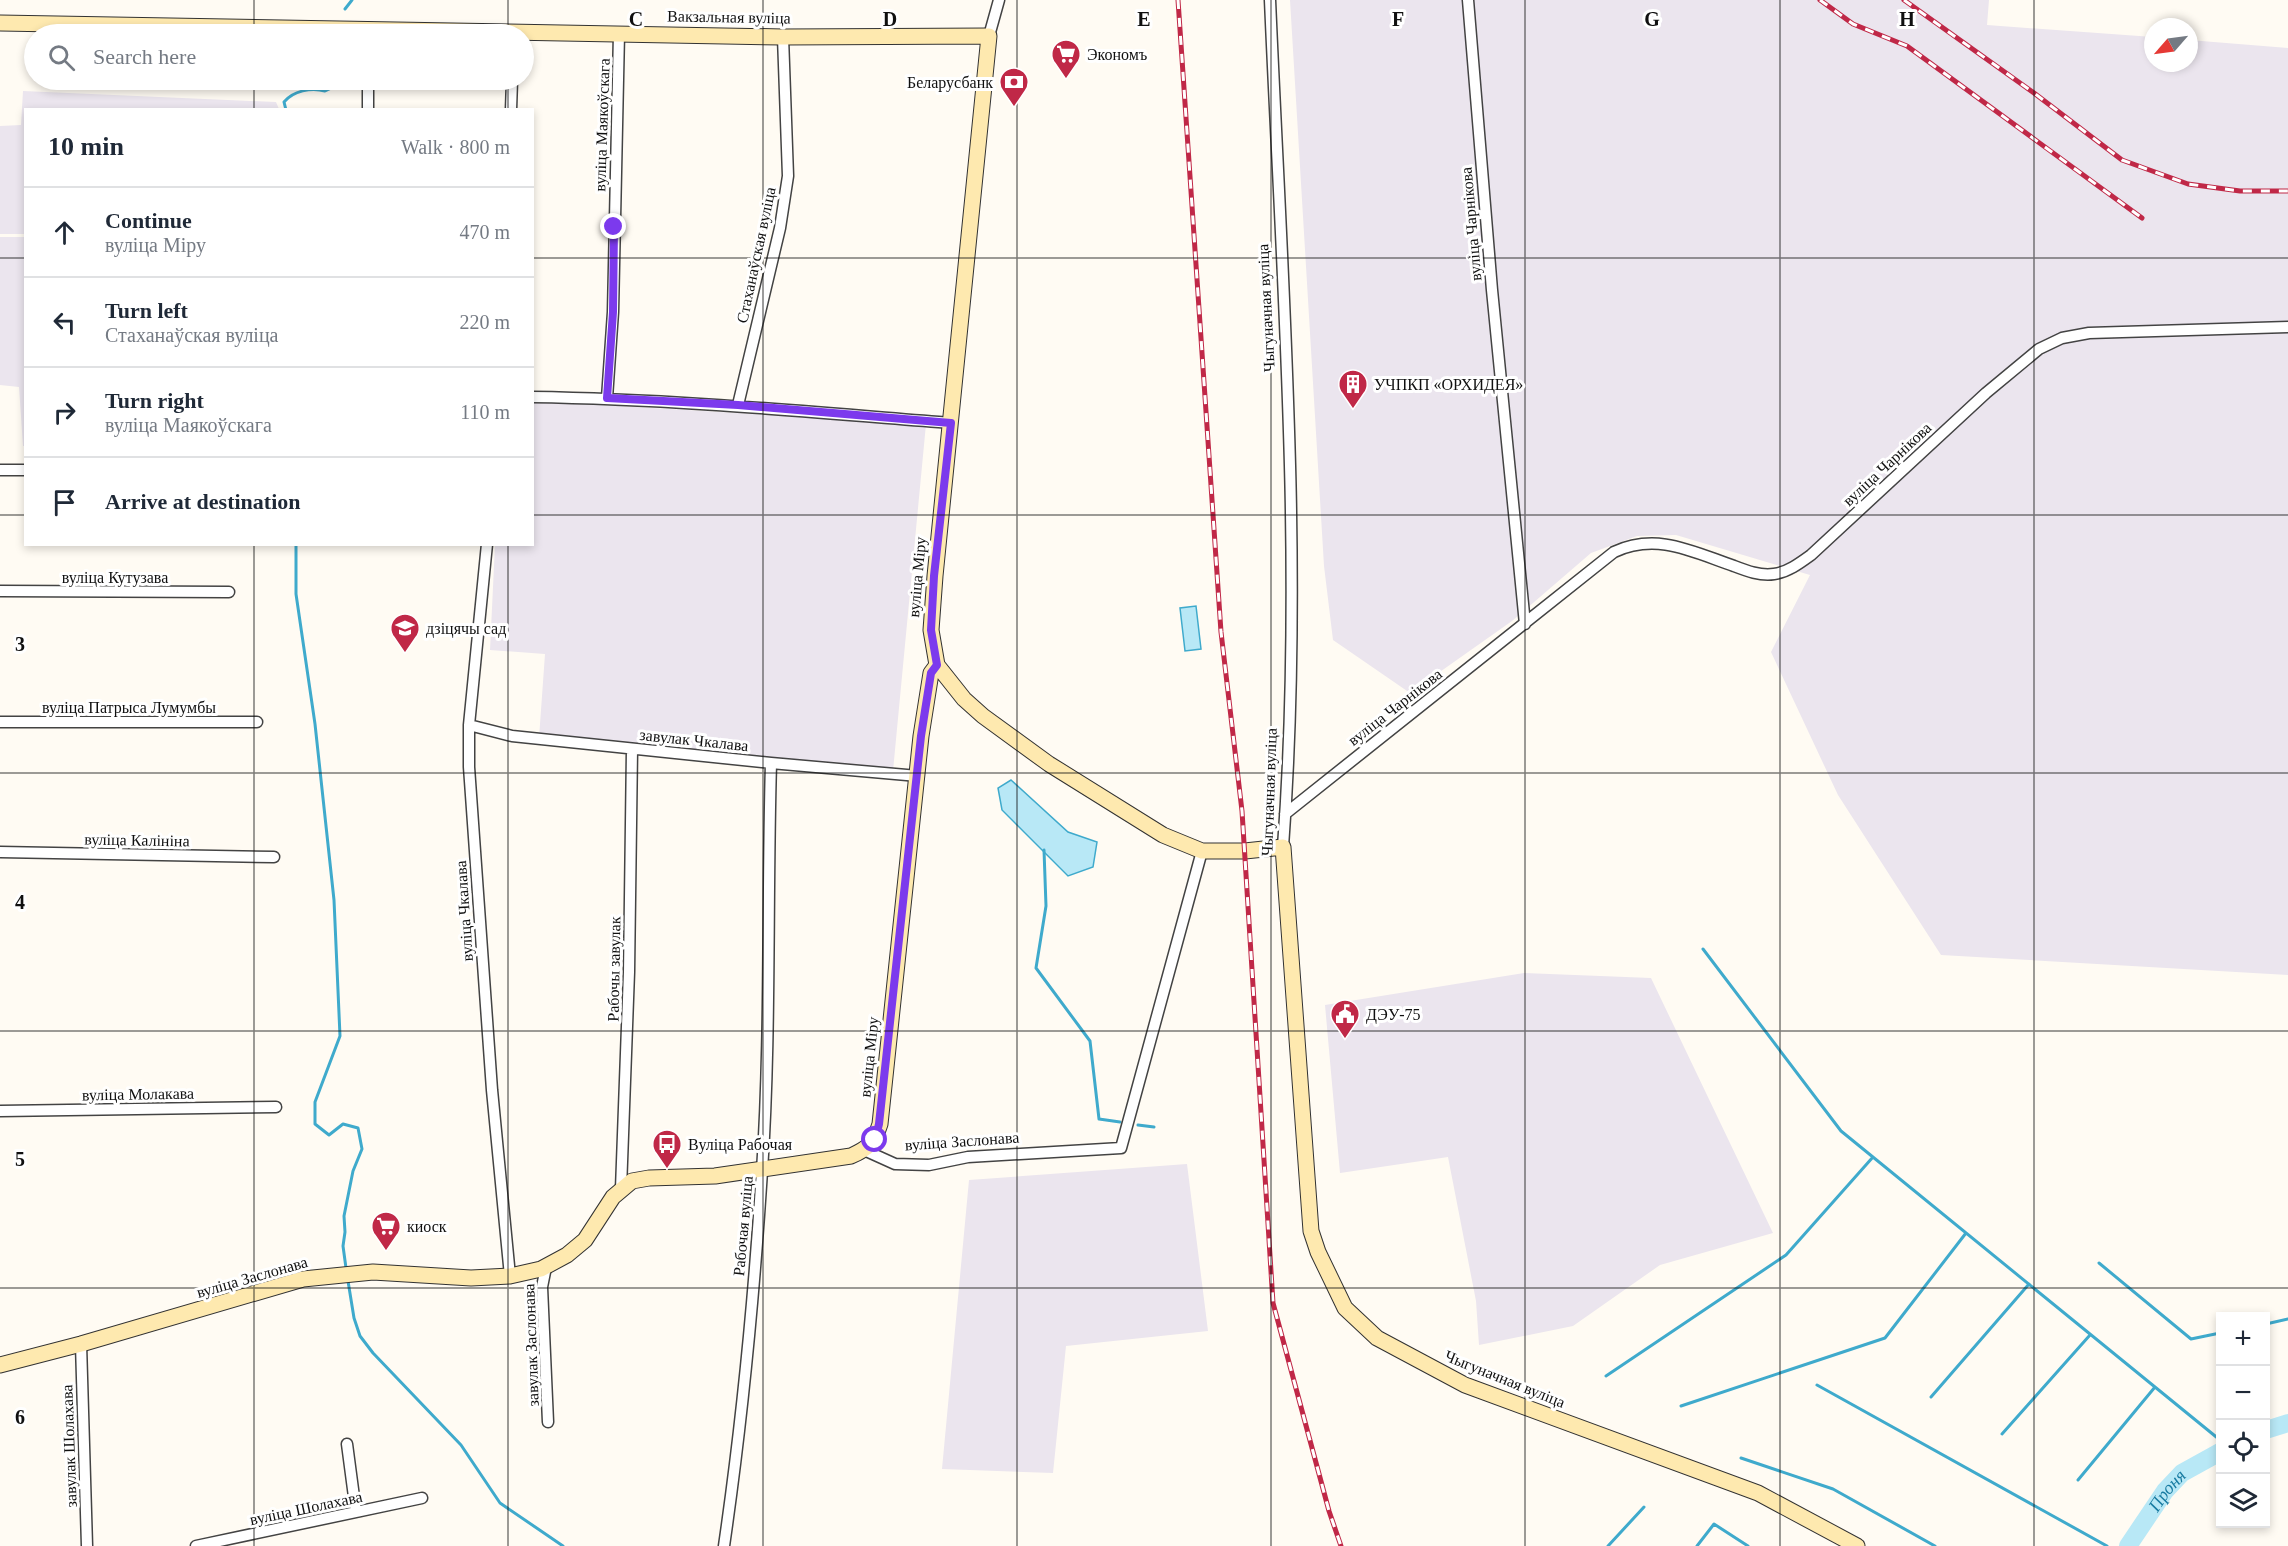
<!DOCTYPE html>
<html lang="en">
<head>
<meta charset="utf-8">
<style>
  :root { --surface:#fff; --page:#f2f2f3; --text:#1f2937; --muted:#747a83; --line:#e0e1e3 }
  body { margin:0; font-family:Georgia,serif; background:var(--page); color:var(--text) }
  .controls { position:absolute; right:18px; bottom:18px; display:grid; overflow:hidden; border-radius:0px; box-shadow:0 3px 9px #0003 }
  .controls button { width:54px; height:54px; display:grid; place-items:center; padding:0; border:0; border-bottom:2px solid var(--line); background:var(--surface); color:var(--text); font:30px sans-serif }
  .compass { position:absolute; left:2144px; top:18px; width:54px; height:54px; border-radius:50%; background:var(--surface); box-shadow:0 3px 9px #0003; rotate:242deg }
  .stop { position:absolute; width:18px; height:18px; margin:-14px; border:4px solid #7c3aed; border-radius:50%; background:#fff }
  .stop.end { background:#7c3aed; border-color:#fff; box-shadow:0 2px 6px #0008 }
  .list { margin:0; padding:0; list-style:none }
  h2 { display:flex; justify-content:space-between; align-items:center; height:78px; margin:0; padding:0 24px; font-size:26px }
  h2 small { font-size:20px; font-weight:400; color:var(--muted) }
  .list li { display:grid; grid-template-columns:39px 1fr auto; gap:18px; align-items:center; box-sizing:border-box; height:90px; padding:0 24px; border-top:2px solid var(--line) }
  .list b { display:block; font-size:22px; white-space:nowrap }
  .list p { margin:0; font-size:20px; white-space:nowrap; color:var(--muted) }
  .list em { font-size:20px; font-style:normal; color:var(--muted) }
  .icon { flex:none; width:33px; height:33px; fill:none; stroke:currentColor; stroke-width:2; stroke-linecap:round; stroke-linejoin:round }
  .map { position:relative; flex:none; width:2288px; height:1546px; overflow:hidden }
  .search { position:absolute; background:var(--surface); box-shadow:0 3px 9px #0003; left:24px; top:24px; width:510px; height:66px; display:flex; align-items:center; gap:15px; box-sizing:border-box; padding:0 21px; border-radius:33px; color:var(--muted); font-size:22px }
  .panel { position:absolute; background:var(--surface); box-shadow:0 3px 9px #0003; left:24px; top:108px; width:510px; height:438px; border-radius:0px }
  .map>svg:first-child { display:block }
  .industrial { fill:#ebe5ee }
  .water { fill:#b8e8f6; stroke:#3faacc; stroke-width:1.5 }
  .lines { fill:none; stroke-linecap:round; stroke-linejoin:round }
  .stream { stroke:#3faacc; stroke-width:3 }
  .river { stroke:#b8e8f6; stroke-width:18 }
  .street-casing { stroke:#434343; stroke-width:13 }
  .secondary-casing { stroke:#323232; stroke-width:17 }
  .street { stroke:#fff; stroke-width:10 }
  .secondary { stroke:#fee9af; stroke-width:15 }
  .rail-casing { stroke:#c02847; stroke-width:5 }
  .rail { stroke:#fff; stroke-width:3; stroke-dasharray:9; stroke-linecap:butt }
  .route { stroke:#7c3aed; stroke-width:8 }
  .grid { fill:none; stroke:#101010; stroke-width:1.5; stroke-opacity:0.55 }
  .labels { text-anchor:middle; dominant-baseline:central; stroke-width:6; stroke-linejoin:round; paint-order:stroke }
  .street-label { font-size:16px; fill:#101010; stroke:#fff }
  .poi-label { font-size:16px; fill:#101010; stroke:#fff; text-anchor:start }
  .water-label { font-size:18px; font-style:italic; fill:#197ca2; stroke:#fff }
  .grid-label { font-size:20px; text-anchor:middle; font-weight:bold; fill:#101010; stroke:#fff; stroke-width:6; stroke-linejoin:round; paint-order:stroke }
</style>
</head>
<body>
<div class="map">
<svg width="2288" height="1546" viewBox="0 0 2288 1546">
  <rect width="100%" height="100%" fill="#fffbf3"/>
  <!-- industrial -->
  <path class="industrial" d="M1290,0h699l-2,25 166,12v26h36v-23l99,8v927l-347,-20 -103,-160 -67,-143 39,-77 -134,-40 -39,1 -46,17 -79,68 -102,72 -77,-53 -9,-74z
    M23,91l253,11 3,7 -253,1 -1,124h-25v-108l21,-1z
    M0,237h25v209h-2l-4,-59 -19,-2z
    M533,401l393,23 -33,347 -354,-33 6,-84 -55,-4 5,-105 37,-1z
    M1524,973l127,5 122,255 -113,32 -87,61 -94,19 -3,-44 -28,-144 -108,16 -15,-168z
    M1187,1164l21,167 -142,15 -13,127 -111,-4 27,-289z"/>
  <!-- water -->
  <path class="water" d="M1196,606l5,43 -16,2 -5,-43z
    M1011,780l57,52 29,10 -4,25 -25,9 -66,-66 -4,-22z"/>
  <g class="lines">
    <!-- stream -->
    <path class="stream" d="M345,9l7,-9
      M286,110l-2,-8c9,-11 27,-15 41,-11l15,-7 4,-4
      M296,544v50l19,130 19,176 6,136 -25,66v22l14,11 14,-11 15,4 4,21 -9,22 -9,45 1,16 -2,14 3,22
      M1044,850l2,56 -10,62 54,73 9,78 21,3
      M1703,949l138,182 379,309
      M1138,1125l16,2
      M2099,1263l92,76 29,-6
      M348,1281l6,37 6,18 13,17 88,92 39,58 63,43
      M2266,1324l22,-5
      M1606,1376l180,-121 87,-98
      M1817,1385l290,161
      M1931,1397l98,-113
      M1681,1406l204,-68 81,-105
      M2002,1434l88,-99
      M1741,1458l92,31 102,57
      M2078,1480l77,-93
      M1608,1546l36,-39
      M1697,1546l17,-22 34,22"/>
    <!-- river -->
    <g class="river">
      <path d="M2266,1430l22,-7"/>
      <path id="s1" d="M2128,1546l37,-55 17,-18 38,-21"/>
    </g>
    <!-- street casing -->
    <g class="street-casing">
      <path id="street" d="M1270,0c12,282 34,565 13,847
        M1468,0l24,290 33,334
        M989,36l10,-36
        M368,110v-30
        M511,110l1,-30
        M532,397c140,2 279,15 419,26
        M607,398l6,-86 6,-279
        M738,405l42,-177 8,-52 -5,-139
        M0,470h26
        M487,544l-18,181v42l23,323 18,186
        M0,591l229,1
        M0,722h257
        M469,725l43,11 259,27 147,13
        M1285,814l329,-262c43,-20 79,0 120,14 13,5 26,10 40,8 14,-2 26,-11 37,-19l175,-162 53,-44 23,-11 27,-5 199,-6
        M0,852l274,5
        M0,1111l276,-4
        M864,1150l31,14 34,1 39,-8 153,-9 81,-297
        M621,1189l8,-217 3,-223
        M546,1267l-4,20 6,135
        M81,1344l6,202
        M347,1444l9,68
        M196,1546l226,-48
        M724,1546c18,-124 30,-249 38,-375 9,-135 5,-272 9,-408"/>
    </g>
    <!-- secondary casing -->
    <g class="secondary-casing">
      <path id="secondary" d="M0,23l783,14 206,-1 -54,540 -4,54 6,35 27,34 19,17 66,48 114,71 39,16h43l38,-4 28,384 7,21 27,56 32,30 88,47 293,108 99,53
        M0,1365l81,-21 222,-65 70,-7 98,6 39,-2 31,-7 26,-14 18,-15 28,-43 19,-16 17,-3 66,-2 136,-20c18,-8 23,-13 29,-32l41,-388 10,-63 6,-8"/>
    </g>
    <!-- street -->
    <use href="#street" class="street"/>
    <!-- secondary -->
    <use href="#secondary" class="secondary"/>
    <!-- rail casing -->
    <g class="rail-casing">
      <path id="rail" d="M1178,0l43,632 21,179 31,492 56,208 12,35
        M1820,0l33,24 54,22 235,172
        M1904,0l130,93 88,67 66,24 52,7h48"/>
    </g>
    <!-- rail -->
    <use href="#rail" class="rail"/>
  </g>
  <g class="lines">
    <!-- route -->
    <path class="route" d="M614,227l-1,85 -6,86 131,7 213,18 -17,153 -3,54 6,35 -6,8 -10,63 -42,388 -4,16"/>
  </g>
  <!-- grid -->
  <path class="grid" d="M254,0v34M508,0v34M763,0v1546M1017,0v1546M1271,0v1546M1525,0v1546M1780,0v1546M2034,0v1546M254,80v30M508,80v30M0,258h26M532,258h1756M0,515h26M532,515h1756M254,544v1002M508,544v1002M0,773h2288M0,1031h2288M0,1288h2288"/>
  <!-- icons -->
  <defs>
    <g id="supermarket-pin" transform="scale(1.5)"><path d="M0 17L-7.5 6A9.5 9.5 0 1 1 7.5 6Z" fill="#c02847" stroke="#fff"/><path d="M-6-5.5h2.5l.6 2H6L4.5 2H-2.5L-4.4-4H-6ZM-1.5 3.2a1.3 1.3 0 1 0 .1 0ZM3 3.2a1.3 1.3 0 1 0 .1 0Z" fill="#fff"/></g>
    <g id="bank-pin" transform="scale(1.5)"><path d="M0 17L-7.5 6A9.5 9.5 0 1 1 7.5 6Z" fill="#c02847" stroke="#fff"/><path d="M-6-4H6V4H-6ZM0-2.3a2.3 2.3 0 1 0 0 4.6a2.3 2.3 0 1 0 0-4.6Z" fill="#fff"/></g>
    <g id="building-pin" transform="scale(1.5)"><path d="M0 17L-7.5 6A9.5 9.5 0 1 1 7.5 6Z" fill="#c02847" stroke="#fff"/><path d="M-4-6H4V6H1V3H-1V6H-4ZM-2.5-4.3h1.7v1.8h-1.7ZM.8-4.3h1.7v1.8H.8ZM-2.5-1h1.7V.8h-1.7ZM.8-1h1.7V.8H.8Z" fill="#fff"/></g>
    <g id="school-pin" transform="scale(1.5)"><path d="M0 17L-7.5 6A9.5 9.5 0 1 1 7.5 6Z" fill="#c02847" stroke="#fff"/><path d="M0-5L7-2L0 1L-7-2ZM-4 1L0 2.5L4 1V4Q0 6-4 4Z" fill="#fff"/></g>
    <g id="civic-pin" transform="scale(1.5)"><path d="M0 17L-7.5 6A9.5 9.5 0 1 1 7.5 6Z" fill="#c02847" stroke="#fff"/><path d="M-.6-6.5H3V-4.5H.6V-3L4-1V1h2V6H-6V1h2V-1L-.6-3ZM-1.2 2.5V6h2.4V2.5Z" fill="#fff"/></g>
    <g id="bus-pin" transform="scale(1.5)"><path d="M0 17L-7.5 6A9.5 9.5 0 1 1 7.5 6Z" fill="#c02847" stroke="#fff"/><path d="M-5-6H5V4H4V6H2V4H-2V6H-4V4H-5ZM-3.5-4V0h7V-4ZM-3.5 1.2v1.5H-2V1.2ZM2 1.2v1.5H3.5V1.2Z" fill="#fff"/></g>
  </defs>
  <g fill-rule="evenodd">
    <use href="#supermarket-pin" x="1066" y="54"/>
    <use href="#bank-pin" x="1014" y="82"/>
    <use href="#building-pin" x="1353" y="384"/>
    <use href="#school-pin" x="405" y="628"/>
    <use href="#civic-pin" x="1345" y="1014"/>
    <use href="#bus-pin" x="667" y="1144"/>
    <use href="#supermarket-pin" x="386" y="1226"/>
  </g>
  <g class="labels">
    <!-- street labels -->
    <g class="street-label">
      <text transform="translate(729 17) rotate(1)">Вакзальная вуліца</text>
      <text transform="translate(602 125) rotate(-88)">вуліца Маякоўскага</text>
      <text transform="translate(1471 224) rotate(-95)">вуліца Чарнікова</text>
      <text transform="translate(756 255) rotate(-78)">Стаханаўская вуліца</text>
      <text transform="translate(1266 308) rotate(-93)">Чыгуначная вуліца</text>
      <text transform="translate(1887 464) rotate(-43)">вуліца Чарнікова</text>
      <text x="115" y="577">вуліца Кутузава</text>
      <text transform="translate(917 577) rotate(-85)">вуліца Міру</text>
      <text x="129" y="707">вуліца Патрыса Лумумбы</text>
      <text transform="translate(1395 707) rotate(-38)">вуліца Чарнікова</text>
      <text transform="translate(694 740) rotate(6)">завулак Чкалава</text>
      <text transform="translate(1269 792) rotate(-88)">Чыгуначная вуліца</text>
      <text transform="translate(137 840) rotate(1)">вуліца Калініна</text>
      <text transform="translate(464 911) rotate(-94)">вуліца Чкалава</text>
      <text transform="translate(614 969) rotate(-89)">Рабочы завулак</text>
      <text transform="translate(869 1057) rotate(-84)">вуліца Міру</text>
      <text transform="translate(138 1094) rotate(-1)">вуліца Молакава</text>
      <text transform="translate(962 1141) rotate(-4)">вуліца Заслонава</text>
      <text transform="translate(743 1226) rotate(-85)">Рабочая вуліца</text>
      <text transform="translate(252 1277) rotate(-16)">вуліца Заслонава</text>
      <text transform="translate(531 1345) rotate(-92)">завулак Заслонава</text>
      <text transform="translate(1505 1379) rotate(22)">Чыгуначная вуліца</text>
      <text transform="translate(69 1446) rotate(-92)">завулак Шолахава</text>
      <text transform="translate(306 1508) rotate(-12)">вуліца Шолахава</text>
    </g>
    <!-- poi labels -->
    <g class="poi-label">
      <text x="1087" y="54">Экономъ</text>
      <text x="993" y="82" text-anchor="end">Беларусбанк</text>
      <text x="1374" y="384">УЧПКП «ОРХИДЕЯ»</text>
      <text x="426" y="628">дзіцячы сад</text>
      <text x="1366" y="1014">ДЭУ-75</text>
      <text x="688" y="1144">Вуліца Рабочая</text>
      <text x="407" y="1226">киоск</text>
    </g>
    <!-- water labels -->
    <g class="water-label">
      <text stroke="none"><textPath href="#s1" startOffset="68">Проня</textPath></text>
    </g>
  </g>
  <g class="grid-label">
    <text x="636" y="26">C</text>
    <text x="890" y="26">D</text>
    <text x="1144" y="26">E</text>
    <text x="1398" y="26">F</text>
    <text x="1652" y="26">G</text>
    <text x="1907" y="26">H</text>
    <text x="20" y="651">3</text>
    <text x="20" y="909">4</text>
    <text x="20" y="1166">5</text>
    <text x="20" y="1424">6</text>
  </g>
</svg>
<div class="controls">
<button>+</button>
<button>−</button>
<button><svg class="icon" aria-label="locate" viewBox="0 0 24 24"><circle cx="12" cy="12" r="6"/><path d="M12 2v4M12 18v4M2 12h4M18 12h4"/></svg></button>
<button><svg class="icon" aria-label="layers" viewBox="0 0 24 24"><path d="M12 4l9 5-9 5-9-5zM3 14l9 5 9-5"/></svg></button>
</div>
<svg class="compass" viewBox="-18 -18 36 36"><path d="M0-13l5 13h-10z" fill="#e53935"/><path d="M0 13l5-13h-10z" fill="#747a83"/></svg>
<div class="stop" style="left:875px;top:1140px"></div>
<div class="stop end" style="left:614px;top:227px"></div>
<div class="search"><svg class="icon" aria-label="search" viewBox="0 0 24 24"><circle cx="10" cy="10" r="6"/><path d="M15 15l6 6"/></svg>Search here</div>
<section class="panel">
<h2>10 min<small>Walk · 800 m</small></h2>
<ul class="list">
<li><svg class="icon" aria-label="ahead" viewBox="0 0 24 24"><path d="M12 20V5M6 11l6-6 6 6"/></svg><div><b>Continue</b><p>вуліца Міру</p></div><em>470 m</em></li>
<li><svg class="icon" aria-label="left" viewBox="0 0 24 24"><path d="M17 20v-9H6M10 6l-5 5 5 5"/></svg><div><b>Turn left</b><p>Стаханаўская вуліца</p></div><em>220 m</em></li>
<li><svg class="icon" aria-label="right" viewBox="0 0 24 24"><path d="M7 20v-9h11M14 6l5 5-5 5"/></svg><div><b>Turn right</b><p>вуліца Маякоўскага</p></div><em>110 m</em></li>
<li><svg class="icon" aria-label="arrive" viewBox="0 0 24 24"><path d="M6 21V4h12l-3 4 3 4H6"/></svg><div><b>Arrive at destination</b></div></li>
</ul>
</section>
</div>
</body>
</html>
